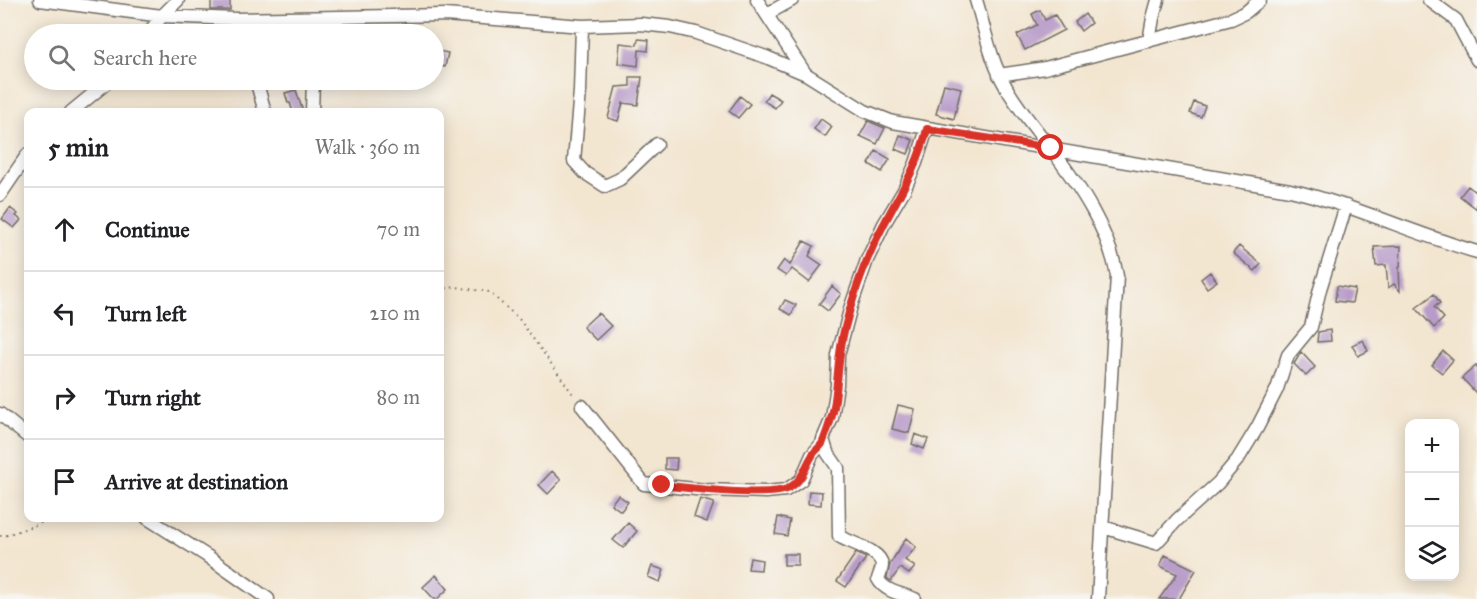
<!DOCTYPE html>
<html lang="en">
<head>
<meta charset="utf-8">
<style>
  :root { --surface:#fff; --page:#f6f6f6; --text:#202124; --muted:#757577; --line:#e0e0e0 }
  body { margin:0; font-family:"IM FELL Great Primer",serif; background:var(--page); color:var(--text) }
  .controls { position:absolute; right:18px; bottom:18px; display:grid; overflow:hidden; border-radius:12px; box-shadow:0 3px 15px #0003 }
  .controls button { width:54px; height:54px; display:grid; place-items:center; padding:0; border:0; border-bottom:2px solid var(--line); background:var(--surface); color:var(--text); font:30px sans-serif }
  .stop { position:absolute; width:18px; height:18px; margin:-14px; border:4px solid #d93025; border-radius:50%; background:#fff }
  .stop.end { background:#d93025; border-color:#fff; box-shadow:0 2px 6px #0008 }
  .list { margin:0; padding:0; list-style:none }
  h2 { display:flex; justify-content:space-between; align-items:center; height:78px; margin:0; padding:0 24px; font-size:26px }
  h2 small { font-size:20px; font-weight:400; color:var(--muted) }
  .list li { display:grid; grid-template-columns:39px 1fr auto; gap:18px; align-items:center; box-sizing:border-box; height:84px; padding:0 24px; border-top:2px solid var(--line) }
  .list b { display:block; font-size:22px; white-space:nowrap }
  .list em { font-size:20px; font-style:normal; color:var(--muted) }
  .icon { flex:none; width:33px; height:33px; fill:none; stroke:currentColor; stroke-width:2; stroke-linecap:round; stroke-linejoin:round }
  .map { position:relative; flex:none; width:1477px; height:599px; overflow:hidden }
  .search { position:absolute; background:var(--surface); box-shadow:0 3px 15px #0003; left:24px; top:24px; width:420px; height:66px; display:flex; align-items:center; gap:15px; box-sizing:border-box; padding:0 21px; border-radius:33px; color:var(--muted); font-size:22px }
  .panel { position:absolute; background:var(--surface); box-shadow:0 3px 15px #0003; left:24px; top:108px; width:420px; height:414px; border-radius:12px }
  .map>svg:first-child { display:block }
  .building { fill:#b89bc9 }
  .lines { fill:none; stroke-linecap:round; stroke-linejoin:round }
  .street-casing { stroke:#716c65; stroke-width:15 }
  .path { stroke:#716c65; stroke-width:2; stroke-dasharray:1.5 4.5; stroke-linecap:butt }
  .street { stroke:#fff; stroke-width:12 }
  .route { stroke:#d93025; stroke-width:8 }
</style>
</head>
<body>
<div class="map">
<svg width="1477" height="599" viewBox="0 0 1477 599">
  <rect width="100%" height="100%" fill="#f6f6f2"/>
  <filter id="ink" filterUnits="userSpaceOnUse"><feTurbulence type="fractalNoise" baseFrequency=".0167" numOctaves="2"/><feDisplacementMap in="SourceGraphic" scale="12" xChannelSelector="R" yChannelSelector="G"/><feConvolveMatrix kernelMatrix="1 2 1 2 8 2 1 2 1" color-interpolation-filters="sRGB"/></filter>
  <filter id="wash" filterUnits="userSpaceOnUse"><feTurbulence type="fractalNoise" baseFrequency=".008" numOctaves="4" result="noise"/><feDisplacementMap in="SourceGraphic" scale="24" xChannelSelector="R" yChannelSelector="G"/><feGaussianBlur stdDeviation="1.35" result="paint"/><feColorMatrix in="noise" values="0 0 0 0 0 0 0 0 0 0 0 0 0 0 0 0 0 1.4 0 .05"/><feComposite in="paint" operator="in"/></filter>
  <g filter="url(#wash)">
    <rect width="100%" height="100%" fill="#f3e6d1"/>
    <g id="blocks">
      <!-- building -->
      <path class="building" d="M211,0h19v10h-19z
        M1040,10l5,10 10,-5 9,15 -39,20 -8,-15 20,-10 -5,-11z
        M1085,14l6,9 -10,8 -6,-9z
        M638,39l11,1 -1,11 -9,-1 -1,16 -20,-3 2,-20 17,2z
        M434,50l14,3 -3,14 -11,-2z
        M630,77h12l-4,28 -15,-2 -5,18 -10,-3 8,-31 14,-1z
        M944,84l17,4 -7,31 -18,-5z
        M296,90l7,22h-10l-3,-9h-2l-3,-10z
        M769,93l12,7 -6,8 -11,-7z
        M740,96l10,8 -12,14 -9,-7z
        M1194,102l11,4 -4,11 -11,-4z
        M821,119l11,8 -7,10 -11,-8z
        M868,121l17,7 -8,16 -17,-8z
        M900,135l13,5 -5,14 -13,-5z
        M876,151l14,8 -8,13 -13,-8z
        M1468,186l9,7v16l-17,-13z
        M10,208l8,6 -2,2 5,4 -7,8 -12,-9z
        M804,241l10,5 -5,10 13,9 -13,17 -17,-13 -6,7 -9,-6 7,-10 6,5z
        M1239,246l22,18 -6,7 -22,-18z
        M1401,246l-1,21h-1l1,24 -6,-7 -6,4 -2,-23 -10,1 -2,-19z
        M1210,272l7,9 -10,7 -6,-9z
        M832,286l9,8 -13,17 -9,-7z
        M1337,286l18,3 -3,14 -17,-2z
        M1434,294l6,9 -6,4 10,11 -10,10 -18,-20z
        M785,300l11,5 -5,10 -11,-6z
        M598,313l13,13 -15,14 -13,-13z
        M1330,330l1,11 -14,1 1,-10z
        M1363,340l5,11 -10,5 -6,-11z
        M1443,351l10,9 -11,13 -10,-8z
        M1301,352l14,15 -9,9 -12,-12z
        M1477,365v29l-15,-16z
        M898,405l17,4 -6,24 -17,-4z
        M915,434l13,5 -4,10 -12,-5z
        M665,458h12l-1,12 -11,-1z
        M552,471l9,9 -13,14 -9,-9z
        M809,491l13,1 -1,13 -13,-1z
        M618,495l10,7 -7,9 -10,-7z
        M700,499l14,4 -7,19 -13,-5z
        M778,517l12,3 -3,16 -12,-2z
        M628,523l9,8 -14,17 -10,-8z
        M906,538l10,9 -11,13 10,7 -6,7 -9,-6 -9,13 -4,-3 3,-14z
        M856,553l10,5 -20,29 -9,-6z
        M784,554h14v11h-14z
        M1165,555l31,15 -17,29h-20l18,-25 -17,-8z
        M750,558l12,2 -1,10 -13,-1z
        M652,566l12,4 -4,12 -12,-5z
        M436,575l12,14 -11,10h-3l-11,-12z"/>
    </g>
  </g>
  <g filter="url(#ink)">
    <use href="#blocks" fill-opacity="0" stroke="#716c65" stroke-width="1.5"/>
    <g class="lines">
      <!-- street casing -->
      <g class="street-casing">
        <path id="street" d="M40,0l122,16 74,3 209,-4 137,11 59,-2 29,3 26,6 70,24 40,17 59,37 28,11 397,68c64,15 124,44 187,62
          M757,0l48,73
          M976,0c9,29 14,60 30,87 13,23 30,42 46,63 28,37 57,80 65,126l-19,323
          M1429,0l27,20 21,40
          M767,14l25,-14
          M304,18l3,16
          M236,19l5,15
          M582,26l-2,65 -6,70 11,12 20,13 15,-7 37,-35
          M148,34l14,-18 16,-16
          M1149,41l4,-23 5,-18
          M999,75l46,-7 186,-49 15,-7 14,-12
          M256,80l9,32
          M71,112l39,-32
          M312,112l1,-32
          M0,195l28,-41
          M582,406l62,78 62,6 60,2 20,-2 15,-10 11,-25 11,-13
          M0,414l28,23
          M147,518l60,38 61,43
          M1103,527l53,16 21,-23 41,-37 20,-24 19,-31 20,-39 11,-34 23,-28 9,-38 26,-83
          M915,599c-13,-5 -30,-7 -37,-20 1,-4 4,-9 4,-14 -1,-15 -33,-22 -43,-29l-1,-68 -11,-16 -4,-13 9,-21 5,-33 1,-30 13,-49 16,-46 17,-36 20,-34 12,-27 11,-34"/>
      </g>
      <!-- path -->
      <path class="path" d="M440,289l16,-2 33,5 30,27 56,78
        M0,536l7,-1 48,-17"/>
      <!-- street -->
      <use href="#street" class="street"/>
    </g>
  </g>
  <g class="lines" filter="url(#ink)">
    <!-- route -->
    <path class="route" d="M662,485c23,3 109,13 127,3 14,-8 15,-19 23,-32 2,-5 9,-9 11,-14 4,-11 9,-23 11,-35 4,-25 4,-51 10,-76 9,-36 22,-74 40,-107 16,-31 35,-60 43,-95l124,19"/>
  </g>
</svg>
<div class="controls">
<button>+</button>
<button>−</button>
<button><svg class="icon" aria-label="layers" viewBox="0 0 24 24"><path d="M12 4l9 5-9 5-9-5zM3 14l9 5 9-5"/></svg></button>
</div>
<div class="stop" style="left:1051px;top:148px"></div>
<div class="stop end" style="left:662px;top:485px"></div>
<div class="search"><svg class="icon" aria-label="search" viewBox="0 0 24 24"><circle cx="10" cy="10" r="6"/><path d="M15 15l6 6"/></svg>Search here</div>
<section class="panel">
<h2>5 min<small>Walk · 360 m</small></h2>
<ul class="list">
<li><svg class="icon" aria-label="ahead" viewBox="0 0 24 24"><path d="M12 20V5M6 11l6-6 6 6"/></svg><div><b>Continue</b></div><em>70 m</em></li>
<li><svg class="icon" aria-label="left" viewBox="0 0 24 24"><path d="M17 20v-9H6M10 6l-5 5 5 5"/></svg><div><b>Turn left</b></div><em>210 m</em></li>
<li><svg class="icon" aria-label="right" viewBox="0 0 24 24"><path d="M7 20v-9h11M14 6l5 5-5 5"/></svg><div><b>Turn right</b></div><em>80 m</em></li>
<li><svg class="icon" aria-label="arrive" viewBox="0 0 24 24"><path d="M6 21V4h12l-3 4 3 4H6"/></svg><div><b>Arrive at destination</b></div></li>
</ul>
</section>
</div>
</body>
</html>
